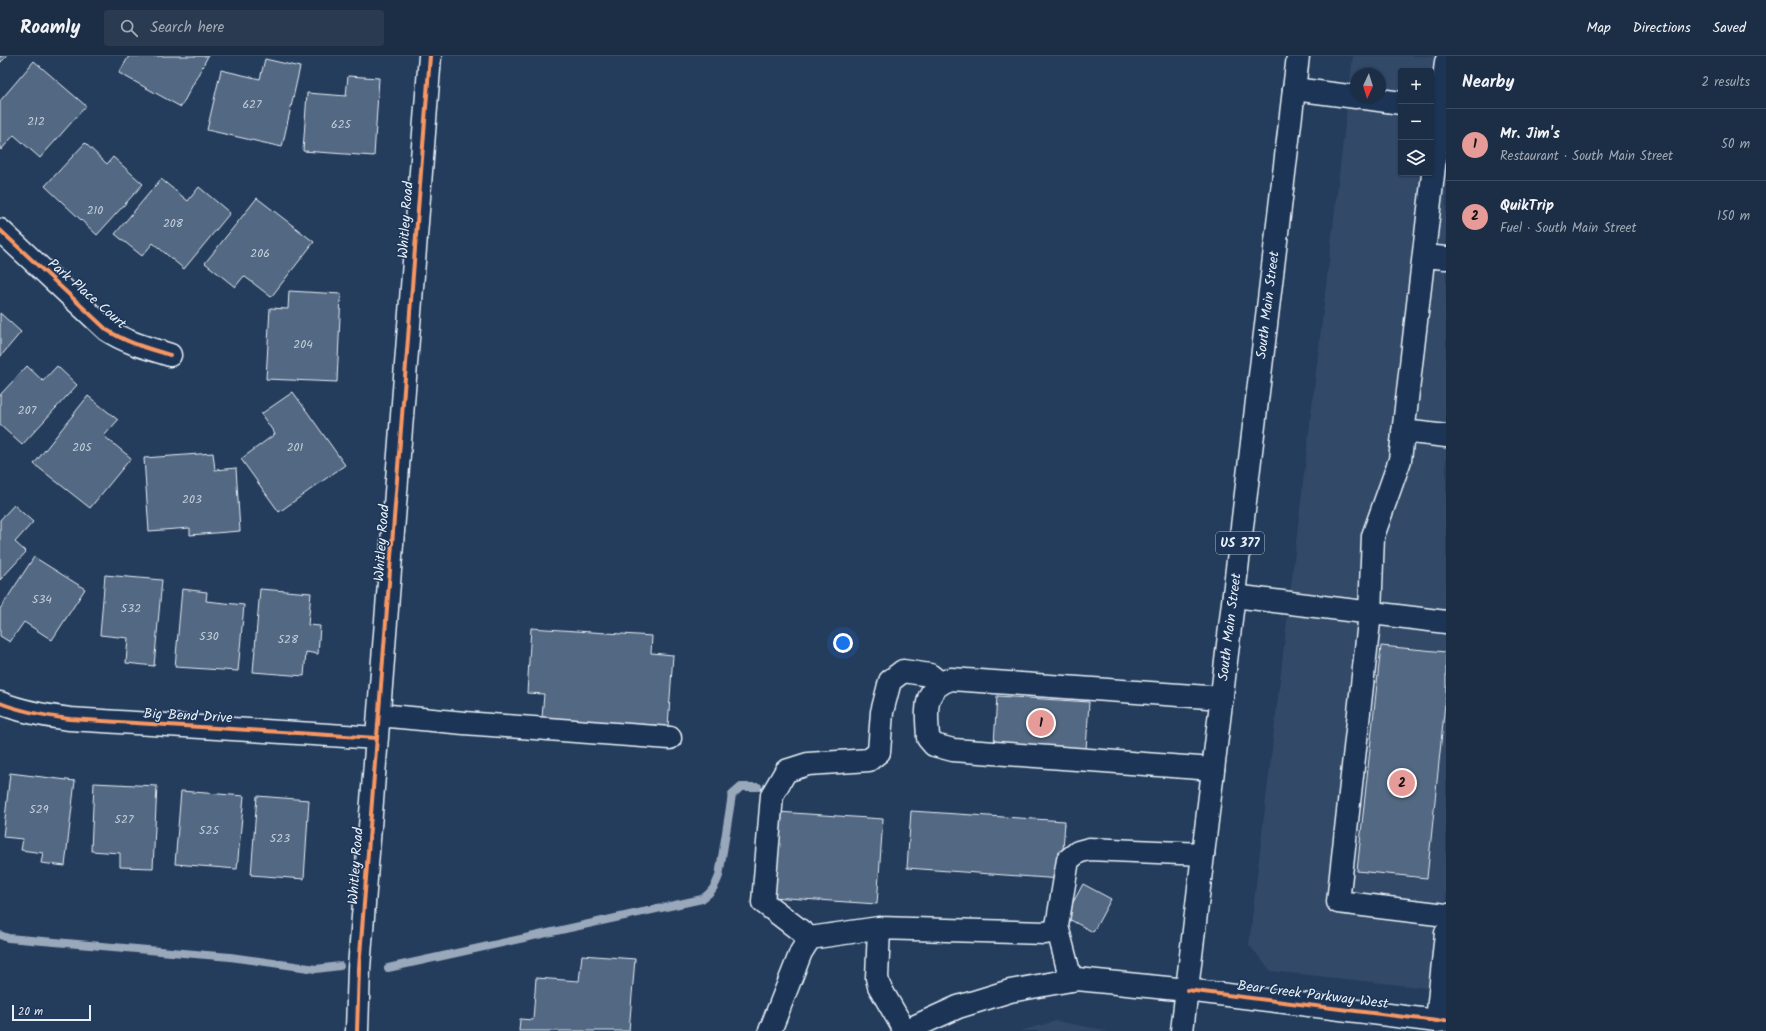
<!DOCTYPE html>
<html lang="en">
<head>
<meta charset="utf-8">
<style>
  :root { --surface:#1c2e46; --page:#293a51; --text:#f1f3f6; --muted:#a0a8b3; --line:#3a4a5f; --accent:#e69b98 }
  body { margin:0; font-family:Kalam,sans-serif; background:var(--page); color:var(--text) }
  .controls { position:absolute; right:12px; top:12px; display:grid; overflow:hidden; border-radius:4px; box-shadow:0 1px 3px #0004 }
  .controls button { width:36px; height:36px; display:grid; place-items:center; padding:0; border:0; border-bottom:1px solid var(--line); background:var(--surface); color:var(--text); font:20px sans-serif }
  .compass { position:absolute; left:1350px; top:12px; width:36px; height:36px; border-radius:50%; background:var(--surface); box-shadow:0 1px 3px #0004; rotate:184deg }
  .scale { position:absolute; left:12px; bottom:10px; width:79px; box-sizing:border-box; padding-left:4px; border:2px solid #e8f1f8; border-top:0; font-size:11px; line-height:14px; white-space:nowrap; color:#e8f1f8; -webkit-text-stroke:3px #1d3557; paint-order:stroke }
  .you { position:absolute; left:843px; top:587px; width:14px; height:14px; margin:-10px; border:3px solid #fff; border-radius:50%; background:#1a73e8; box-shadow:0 0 0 6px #1a73e833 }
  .badge { display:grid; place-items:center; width:26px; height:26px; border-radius:50%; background:var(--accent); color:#111; font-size:13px; font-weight:700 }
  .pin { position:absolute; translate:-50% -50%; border:2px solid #fff; box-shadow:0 1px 4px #0006 }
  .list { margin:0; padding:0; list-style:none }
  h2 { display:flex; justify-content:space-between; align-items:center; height:52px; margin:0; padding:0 16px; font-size:17px }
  h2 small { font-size:13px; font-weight:400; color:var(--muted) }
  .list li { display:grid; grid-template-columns:26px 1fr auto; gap:12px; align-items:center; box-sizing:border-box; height:72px; padding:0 16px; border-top:1px solid var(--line) }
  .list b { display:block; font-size:15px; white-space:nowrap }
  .list p { margin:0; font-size:13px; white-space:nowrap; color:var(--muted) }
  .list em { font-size:13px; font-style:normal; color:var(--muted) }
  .icon { flex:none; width:22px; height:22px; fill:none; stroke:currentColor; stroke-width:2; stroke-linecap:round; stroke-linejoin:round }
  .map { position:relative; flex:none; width:1446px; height:975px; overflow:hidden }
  header { display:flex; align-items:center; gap:24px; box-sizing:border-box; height:56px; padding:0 20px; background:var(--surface); border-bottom:1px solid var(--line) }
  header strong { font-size:19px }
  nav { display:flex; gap:22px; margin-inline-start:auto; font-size:14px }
  .search { width:280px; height:36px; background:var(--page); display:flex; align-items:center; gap:10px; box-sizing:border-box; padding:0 14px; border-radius:4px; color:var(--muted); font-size:15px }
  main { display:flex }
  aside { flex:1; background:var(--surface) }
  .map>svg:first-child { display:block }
  .built { fill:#334a68; fill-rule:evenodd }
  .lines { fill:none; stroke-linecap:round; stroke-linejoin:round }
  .stream { stroke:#99a8ba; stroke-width:8 }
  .building { fill:#536782; stroke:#e8f1f8 }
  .minor-casing { stroke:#e8f1f8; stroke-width:25 }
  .major-casing { stroke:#e8f1f8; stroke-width:25 }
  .minor { stroke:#1d3557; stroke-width:22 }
  .major { stroke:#1d3557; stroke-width:22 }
  .cycleway-casing { stroke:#1d3557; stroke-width:6 }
  .cycleway { stroke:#f99763; stroke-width:4 }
  .labels { text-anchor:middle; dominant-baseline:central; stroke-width:3; stroke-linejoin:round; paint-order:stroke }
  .number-label { font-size:12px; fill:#c3ceda }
  .shield { fill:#1d3557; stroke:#abb9c8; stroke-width:1 }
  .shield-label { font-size:13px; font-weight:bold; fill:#e8f1f8 }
  .street-label { font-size:14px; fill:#e8f1f8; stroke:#1d3557 }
</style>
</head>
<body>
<header>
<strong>Roamly</strong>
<div class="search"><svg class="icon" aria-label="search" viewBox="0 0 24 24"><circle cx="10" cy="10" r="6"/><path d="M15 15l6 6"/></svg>Search here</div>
<nav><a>Map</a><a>Directions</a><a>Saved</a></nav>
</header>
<main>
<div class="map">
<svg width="1446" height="975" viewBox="0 0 1446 975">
  <rect width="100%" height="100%" fill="#253d5d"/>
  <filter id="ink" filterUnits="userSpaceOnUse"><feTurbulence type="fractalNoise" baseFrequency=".025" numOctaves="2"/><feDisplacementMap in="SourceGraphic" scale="8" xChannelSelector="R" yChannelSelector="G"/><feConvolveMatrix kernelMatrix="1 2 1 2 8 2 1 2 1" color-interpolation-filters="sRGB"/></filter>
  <g filter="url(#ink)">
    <!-- built -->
    <path class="built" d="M1353,0h93v934l-175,-19 -22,-26zM1401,15h30v102h-30zM1356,18h24v24h-24z
      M1056,965l53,10h-89z"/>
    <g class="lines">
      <!-- stream -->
      <path class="stream" d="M0,879l8,3 222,19 86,12 24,-3
        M388,912l314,-69c9,-6 13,-12 17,-23l13,-81 9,-8h17"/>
    </g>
    <!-- building -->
    <path class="building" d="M0,0h7l-7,7z
      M129,0h79l-27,51 -62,-34z
      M265,3l35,8 -18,80 -75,-17 14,-60 39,9z
      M34,5l52,45 -46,52 -26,-23 -13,15 -1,-1v-48z
      M348,20l31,2 -5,78 -71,-5 4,-58 39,3z
      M85,87l22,21 6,-7 30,27 -46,51 -52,-49z
      M161,123l27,22 11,-14 31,26 -46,56 -31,-26 -11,13 -27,-22z
      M257,142l57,44 -43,55 -27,-21 -9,11 -30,-24z
      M289,235l52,3 -4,88 -71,-3 4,-71 18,1z
      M0,257l21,19 -21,25z
      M27,310l16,15 14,-15 20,19 -55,60 -22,-20v-30z
      M293,336l52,73 -66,47 -38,-53 34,-25 -14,-20z
      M88,340l30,24 -14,16 27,22 -41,50 -56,-44z
      M213,397l2,17 21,-2 4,63 -50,4v-7l-41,3 -5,-73z
      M14,449l19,17 -18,20 11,10 -26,28v-60z
      M34,501l51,32 -33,51 -28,-18 -14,20 -10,-6v-27z
      M105,519l57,5 -8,86 -28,-3 2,-25 -28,-3z
      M182,533l25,3 -1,9 38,4 -6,66 -63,-4z
      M260,533l51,4 -3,32 12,1 -2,28 -12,-2 -2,24 -51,-4z
      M531,572l121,8 -1,17 22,2 -5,71 -126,-8 2,-24 -17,-1z
      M1381,590l65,6v42l-19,184 -70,-7z
      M997,640l92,6 -3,48 -92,-6z
      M10,717l65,8 -10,85 -24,-3 2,-10 -22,-3 2,-11 -20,-2z
      M94,727l63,3 -4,82 -33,-1v-14l-29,-2z
      M181,735l63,5 -7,73 -62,-5z
      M257,740l52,4 -5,79 -53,-4z
      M911,755l154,10 -4,58 -154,-11z
      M778,756l105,7 -6,85 -105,-7z
      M1083,828l28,15 -18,33 -28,-15z
      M582,899l53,4 -6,72h-110l1,-12 13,1 3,-42 43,3z"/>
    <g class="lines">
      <!-- minor casing -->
      <g class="minor-casing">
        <path id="minor" d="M1446,6l-46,398 -27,76 -3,77 -32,289 108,13
          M1294,33l62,8
          M1365,42l36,5
          M0,174l107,100c20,13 41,18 63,25
          M1424,200l22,2
          M1403,375l43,5
          M1234,540l212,26
          M0,647c23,9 46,13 70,16l307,19
          M379,659l85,8 206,15
          M1213,713l-260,-19 -19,-5 -6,-7c-1,-26 -7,-49 23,-59l271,19
          M1057,870l14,54
          M879,872l-2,50 2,8 26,45
          M810,882l-47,-36 9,-107 14,-24 22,-7 61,-4 10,-8 3,-40 8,-31 13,-10 27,4 10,8
          M1187,934l250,31 9,-1
          M1437,965l9,-88
          M357,975l2,-63 71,-912
          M770,975l31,-79 9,-14 69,-10 166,5 10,-2 2,-5 11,-66 10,-8 11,-3 114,5"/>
      </g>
      <!-- major casing -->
      <g class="major-casing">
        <path id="major" d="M905,975l53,-24 52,-16 67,-12 110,11
          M1182,975l116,-975"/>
      </g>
      <!-- minor -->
      <use href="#minor" class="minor"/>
      <!-- major -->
      <use href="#major" class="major"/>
      <!-- cycleway casing -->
      <g class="cycleway-casing">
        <path id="cycleway" d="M0,174l107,100c20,13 41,18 63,25
          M0,647c23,9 46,13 70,16l307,19
          M1187,934l250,31 9,-1
          M357,975l2,-63 71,-912"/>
      </g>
      <!-- cycleway -->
      <use href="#cycleway" class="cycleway"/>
    </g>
  </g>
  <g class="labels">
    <!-- number labels -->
    <g class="number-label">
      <text x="252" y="48">627</text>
      <text x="36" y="65">212</text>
      <text x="341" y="68">625</text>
      <text x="95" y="154">210</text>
      <text x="173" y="167">208</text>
      <text x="260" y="197">206</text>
      <text x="303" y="288">204</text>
      <text x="27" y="354">207</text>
      <text x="82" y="391">205</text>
      <text x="295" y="391">201</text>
      <text x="192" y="443">203</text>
      <text x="42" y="543">534</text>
      <text x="131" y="552">532</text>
      <text x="209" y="580">530</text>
      <text x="288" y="583">528</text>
      <text x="39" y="753">529</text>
      <text x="124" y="763">527</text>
      <text x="209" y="774">525</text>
      <text x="280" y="782">523</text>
    </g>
    <!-- shield labels -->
    <rect class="shield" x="1216" y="476" width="48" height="22" rx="3"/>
    <g class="shield-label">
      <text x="1240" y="487">US 377</text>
    </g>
    <!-- street labels -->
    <g class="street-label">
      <text transform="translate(406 164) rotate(-86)">Whitley Road</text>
      <text transform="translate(87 238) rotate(41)">Park Place Court</text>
      <text transform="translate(1268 249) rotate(-83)">South Main Street</text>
      <text transform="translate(382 487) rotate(-86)">Whitley Road</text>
      <text transform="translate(1230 571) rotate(-83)">South Main Street</text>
      <text transform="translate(188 660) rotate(3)">Big Bend Drive</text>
      <text transform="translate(356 810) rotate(-86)">Whitley Road</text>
      <text transform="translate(1313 939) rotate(7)">Bear Creek Parkway West</text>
    </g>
  </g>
</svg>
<div class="controls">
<button>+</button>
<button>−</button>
<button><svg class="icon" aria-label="layers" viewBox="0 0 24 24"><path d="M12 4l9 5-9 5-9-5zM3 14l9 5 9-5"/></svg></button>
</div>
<svg class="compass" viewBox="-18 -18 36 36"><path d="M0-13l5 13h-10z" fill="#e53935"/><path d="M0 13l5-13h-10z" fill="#a0a8b3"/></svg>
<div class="scale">20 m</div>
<div class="you"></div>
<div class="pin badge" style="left:1041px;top:667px">1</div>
<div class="pin badge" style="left:1402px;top:727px">2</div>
</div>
<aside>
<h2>Nearby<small>2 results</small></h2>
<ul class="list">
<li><span class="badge">1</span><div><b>Mr. Jim's</b><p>Restaurant · South Main Street</p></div><em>50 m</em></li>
<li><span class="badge">2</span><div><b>QuikTrip</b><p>Fuel · South Main Street</p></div><em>150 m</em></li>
</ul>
</aside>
</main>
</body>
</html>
